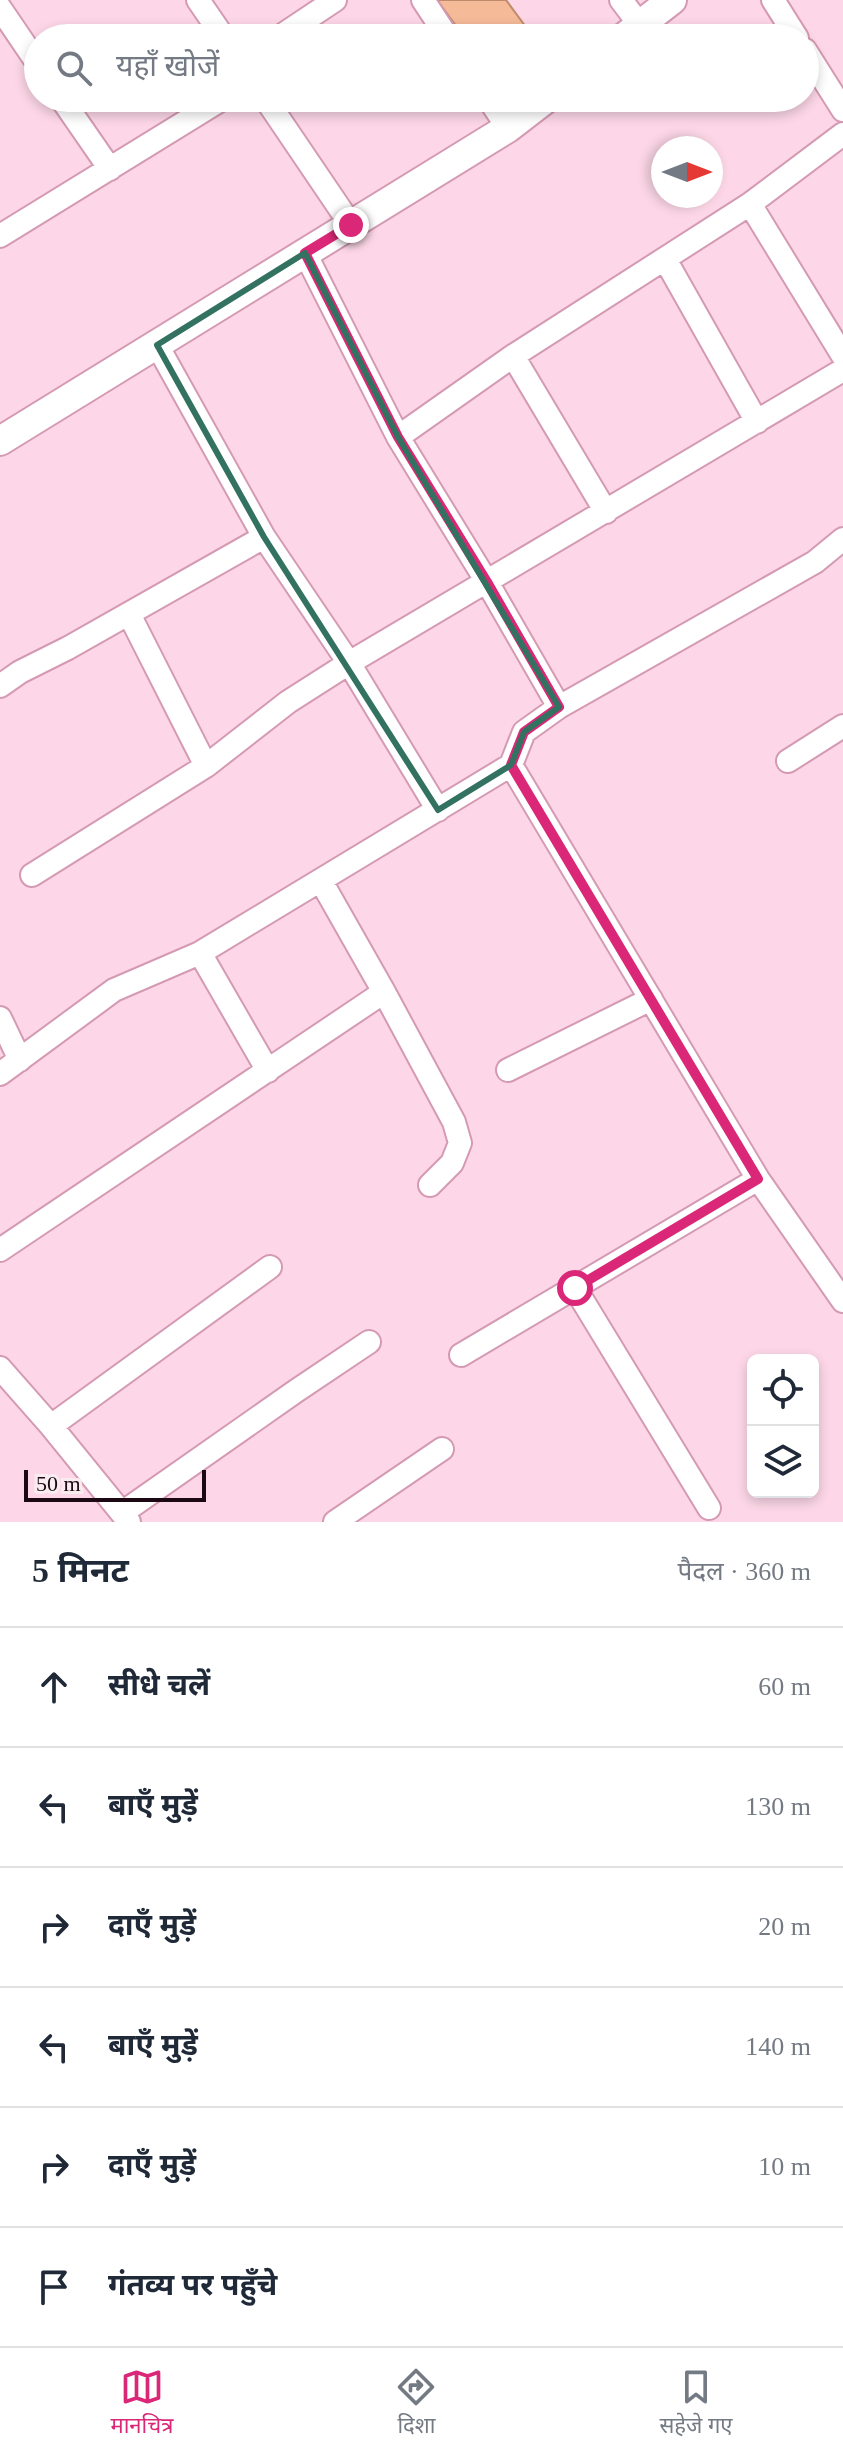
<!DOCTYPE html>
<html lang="hi">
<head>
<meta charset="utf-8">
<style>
  :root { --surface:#fff; --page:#f6f6f7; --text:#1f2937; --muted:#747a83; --line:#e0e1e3; --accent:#db2777 }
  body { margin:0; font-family:"Times New Roman","Noto Sans Devanagari",serif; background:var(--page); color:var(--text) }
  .controls { position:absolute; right:24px; bottom:24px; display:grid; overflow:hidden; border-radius:12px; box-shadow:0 4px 12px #0003 }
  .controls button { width:72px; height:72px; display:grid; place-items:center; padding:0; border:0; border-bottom:2px solid var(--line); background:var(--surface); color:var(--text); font:40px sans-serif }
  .compass { position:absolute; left:651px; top:136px; width:72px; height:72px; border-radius:50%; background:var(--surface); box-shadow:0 4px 12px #0003; rotate:90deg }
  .scale { position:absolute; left:24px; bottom:20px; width:182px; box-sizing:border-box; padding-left:8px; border:4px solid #1c0812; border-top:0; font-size:22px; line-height:28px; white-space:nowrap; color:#1c0812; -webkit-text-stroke:6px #f9ecf1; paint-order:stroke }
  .stop { position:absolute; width:24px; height:24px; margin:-18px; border:6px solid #db2777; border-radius:50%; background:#fff }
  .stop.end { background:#db2777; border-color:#fff; box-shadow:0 2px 8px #0008 }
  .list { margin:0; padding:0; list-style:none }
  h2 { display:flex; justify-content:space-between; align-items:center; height:104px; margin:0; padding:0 32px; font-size:34px }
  h2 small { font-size:26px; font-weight:400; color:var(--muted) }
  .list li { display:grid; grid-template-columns:52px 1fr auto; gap:24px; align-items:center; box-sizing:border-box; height:120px; padding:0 32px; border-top:2px solid var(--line) }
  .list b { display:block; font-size:30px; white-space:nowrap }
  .list em { font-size:26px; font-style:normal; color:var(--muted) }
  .icon { flex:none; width:44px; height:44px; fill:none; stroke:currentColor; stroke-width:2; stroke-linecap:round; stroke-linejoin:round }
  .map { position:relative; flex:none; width:843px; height:1522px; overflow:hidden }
  .search { position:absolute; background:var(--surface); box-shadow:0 4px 12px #0003; left:24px; right:24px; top:24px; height:88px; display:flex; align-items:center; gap:20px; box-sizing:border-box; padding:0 28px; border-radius:44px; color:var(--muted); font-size:30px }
  .sheet { height:824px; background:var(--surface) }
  nav { display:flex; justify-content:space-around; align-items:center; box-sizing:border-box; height:112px; border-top:2px solid var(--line); background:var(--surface); font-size:22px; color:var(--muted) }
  nav a { display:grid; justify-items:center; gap:4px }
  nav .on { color:var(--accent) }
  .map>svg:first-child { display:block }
  .building { fill:#f5ba98; stroke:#c08b6c; stroke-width:2 }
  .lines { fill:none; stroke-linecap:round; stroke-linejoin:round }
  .minor-casing { stroke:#d59ab3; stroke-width:26 }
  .tertiary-casing { stroke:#d59ab3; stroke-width:32 }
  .minor { stroke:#fff; stroke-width:22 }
  .tertiary { stroke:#fff; stroke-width:28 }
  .route { stroke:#db2777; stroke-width:10 }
  .marked { fill:none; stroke:#337260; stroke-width:6; stroke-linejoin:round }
</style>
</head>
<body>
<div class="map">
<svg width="843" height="1522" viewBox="0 0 843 1522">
  <rect width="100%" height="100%" fill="#fdd7e7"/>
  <!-- building -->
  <path class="building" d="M437,0h69l28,38h-69z"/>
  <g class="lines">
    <!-- minor casing -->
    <g class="minor-casing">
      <path id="minor" d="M198,0l26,38
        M423,0l25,38
        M621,0l19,25
        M773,0l24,38
        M0,8l38,56
        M278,38l57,-38
        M805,50l38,60
        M61,98l49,71
        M265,98l86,127
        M488,98l20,30
        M750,204l93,152
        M0,236l224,-138
        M305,253l93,184
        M665,259l92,163
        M157,345l107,192 85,126 89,147
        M513,356l93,156
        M843,539l-28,23 -256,145 -35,25 -13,33 247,414 85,122
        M129,614l77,152
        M0,686l20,-14 48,-24 196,-111
        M559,707l-72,-125 -89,-145 115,-81 237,-152 93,-70
        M788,761l55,-35
        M32,875l174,-109 82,-64 61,-39 494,-293
        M384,992l70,130 6,21 -8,20 -22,22
        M0,1018l20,42
        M508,1070l143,-71
        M268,1071l-68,-118 311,-188
        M0,1074l114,-84 86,-37
        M0,1250l384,-258 -63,-111
        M575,1288l134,220
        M461,1355l297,-176
        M0,1368l51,58 78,96
        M51,1426l219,-159
        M122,1513l174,-122 73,-49
        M335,1522l107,-73"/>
    </g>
    <!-- tertiary casing -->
    <g class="tertiary-casing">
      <path id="tertiary" d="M623,38l49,-38
        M0,441l508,-313 39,-30"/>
    </g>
    <!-- minor -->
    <use href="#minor" class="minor"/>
    <!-- tertiary -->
    <use href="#tertiary" class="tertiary"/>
  </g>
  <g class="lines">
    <!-- route -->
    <path class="route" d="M351,225l-46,28 93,184 89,145 72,125 -35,25 -13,33 247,414 -183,109"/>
  </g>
  <!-- marked area -->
  <path class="marked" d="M305,253l93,184 161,270 -35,25 -13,33 -73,45 -174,-273 -107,-192z"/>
</svg>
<div class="controls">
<button><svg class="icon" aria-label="locate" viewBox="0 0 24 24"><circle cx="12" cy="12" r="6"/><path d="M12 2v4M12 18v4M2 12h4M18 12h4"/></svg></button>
<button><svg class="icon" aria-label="layers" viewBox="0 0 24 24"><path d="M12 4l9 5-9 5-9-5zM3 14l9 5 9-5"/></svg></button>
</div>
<svg class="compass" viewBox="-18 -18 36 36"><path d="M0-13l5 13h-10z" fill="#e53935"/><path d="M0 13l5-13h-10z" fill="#747a83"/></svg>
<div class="scale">50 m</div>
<div class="stop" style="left:575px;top:1288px"></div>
<div class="stop end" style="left:351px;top:225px"></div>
<div class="search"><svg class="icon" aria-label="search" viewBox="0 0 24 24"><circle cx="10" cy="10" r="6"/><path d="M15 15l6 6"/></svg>यहाँ खोजें</div>
</div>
<section class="sheet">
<h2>5 मिनट<small>पैदल · 360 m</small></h2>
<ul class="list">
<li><svg class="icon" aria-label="ahead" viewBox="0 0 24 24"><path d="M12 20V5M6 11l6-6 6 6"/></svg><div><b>सीधे चलें</b></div><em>60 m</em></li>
<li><svg class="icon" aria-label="left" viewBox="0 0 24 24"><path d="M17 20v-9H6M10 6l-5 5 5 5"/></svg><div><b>बाएँ मुड़ें</b></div><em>130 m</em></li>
<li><svg class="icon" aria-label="right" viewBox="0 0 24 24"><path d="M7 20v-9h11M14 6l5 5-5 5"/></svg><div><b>दाएँ मुड़ें</b></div><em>20 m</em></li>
<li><svg class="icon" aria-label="left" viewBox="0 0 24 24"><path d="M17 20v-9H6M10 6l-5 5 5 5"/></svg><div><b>बाएँ मुड़ें</b></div><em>140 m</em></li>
<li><svg class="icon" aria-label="right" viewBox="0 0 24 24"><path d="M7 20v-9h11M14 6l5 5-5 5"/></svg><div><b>दाएँ मुड़ें</b></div><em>10 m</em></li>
<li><svg class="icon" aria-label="arrive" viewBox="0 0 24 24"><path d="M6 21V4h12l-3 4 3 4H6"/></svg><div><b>गंतव्य पर पहुँचे</b></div></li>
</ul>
</section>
<nav>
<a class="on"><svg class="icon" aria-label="map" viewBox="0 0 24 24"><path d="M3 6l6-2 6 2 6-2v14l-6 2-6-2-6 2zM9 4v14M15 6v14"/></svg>मानचित्र</a>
<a><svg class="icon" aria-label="directions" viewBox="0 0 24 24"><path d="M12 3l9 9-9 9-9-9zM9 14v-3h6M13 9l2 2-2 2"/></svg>दिशा</a>
<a><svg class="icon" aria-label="saved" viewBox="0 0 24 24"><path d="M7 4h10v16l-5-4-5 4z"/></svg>सहेजे गए</a>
</nav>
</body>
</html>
